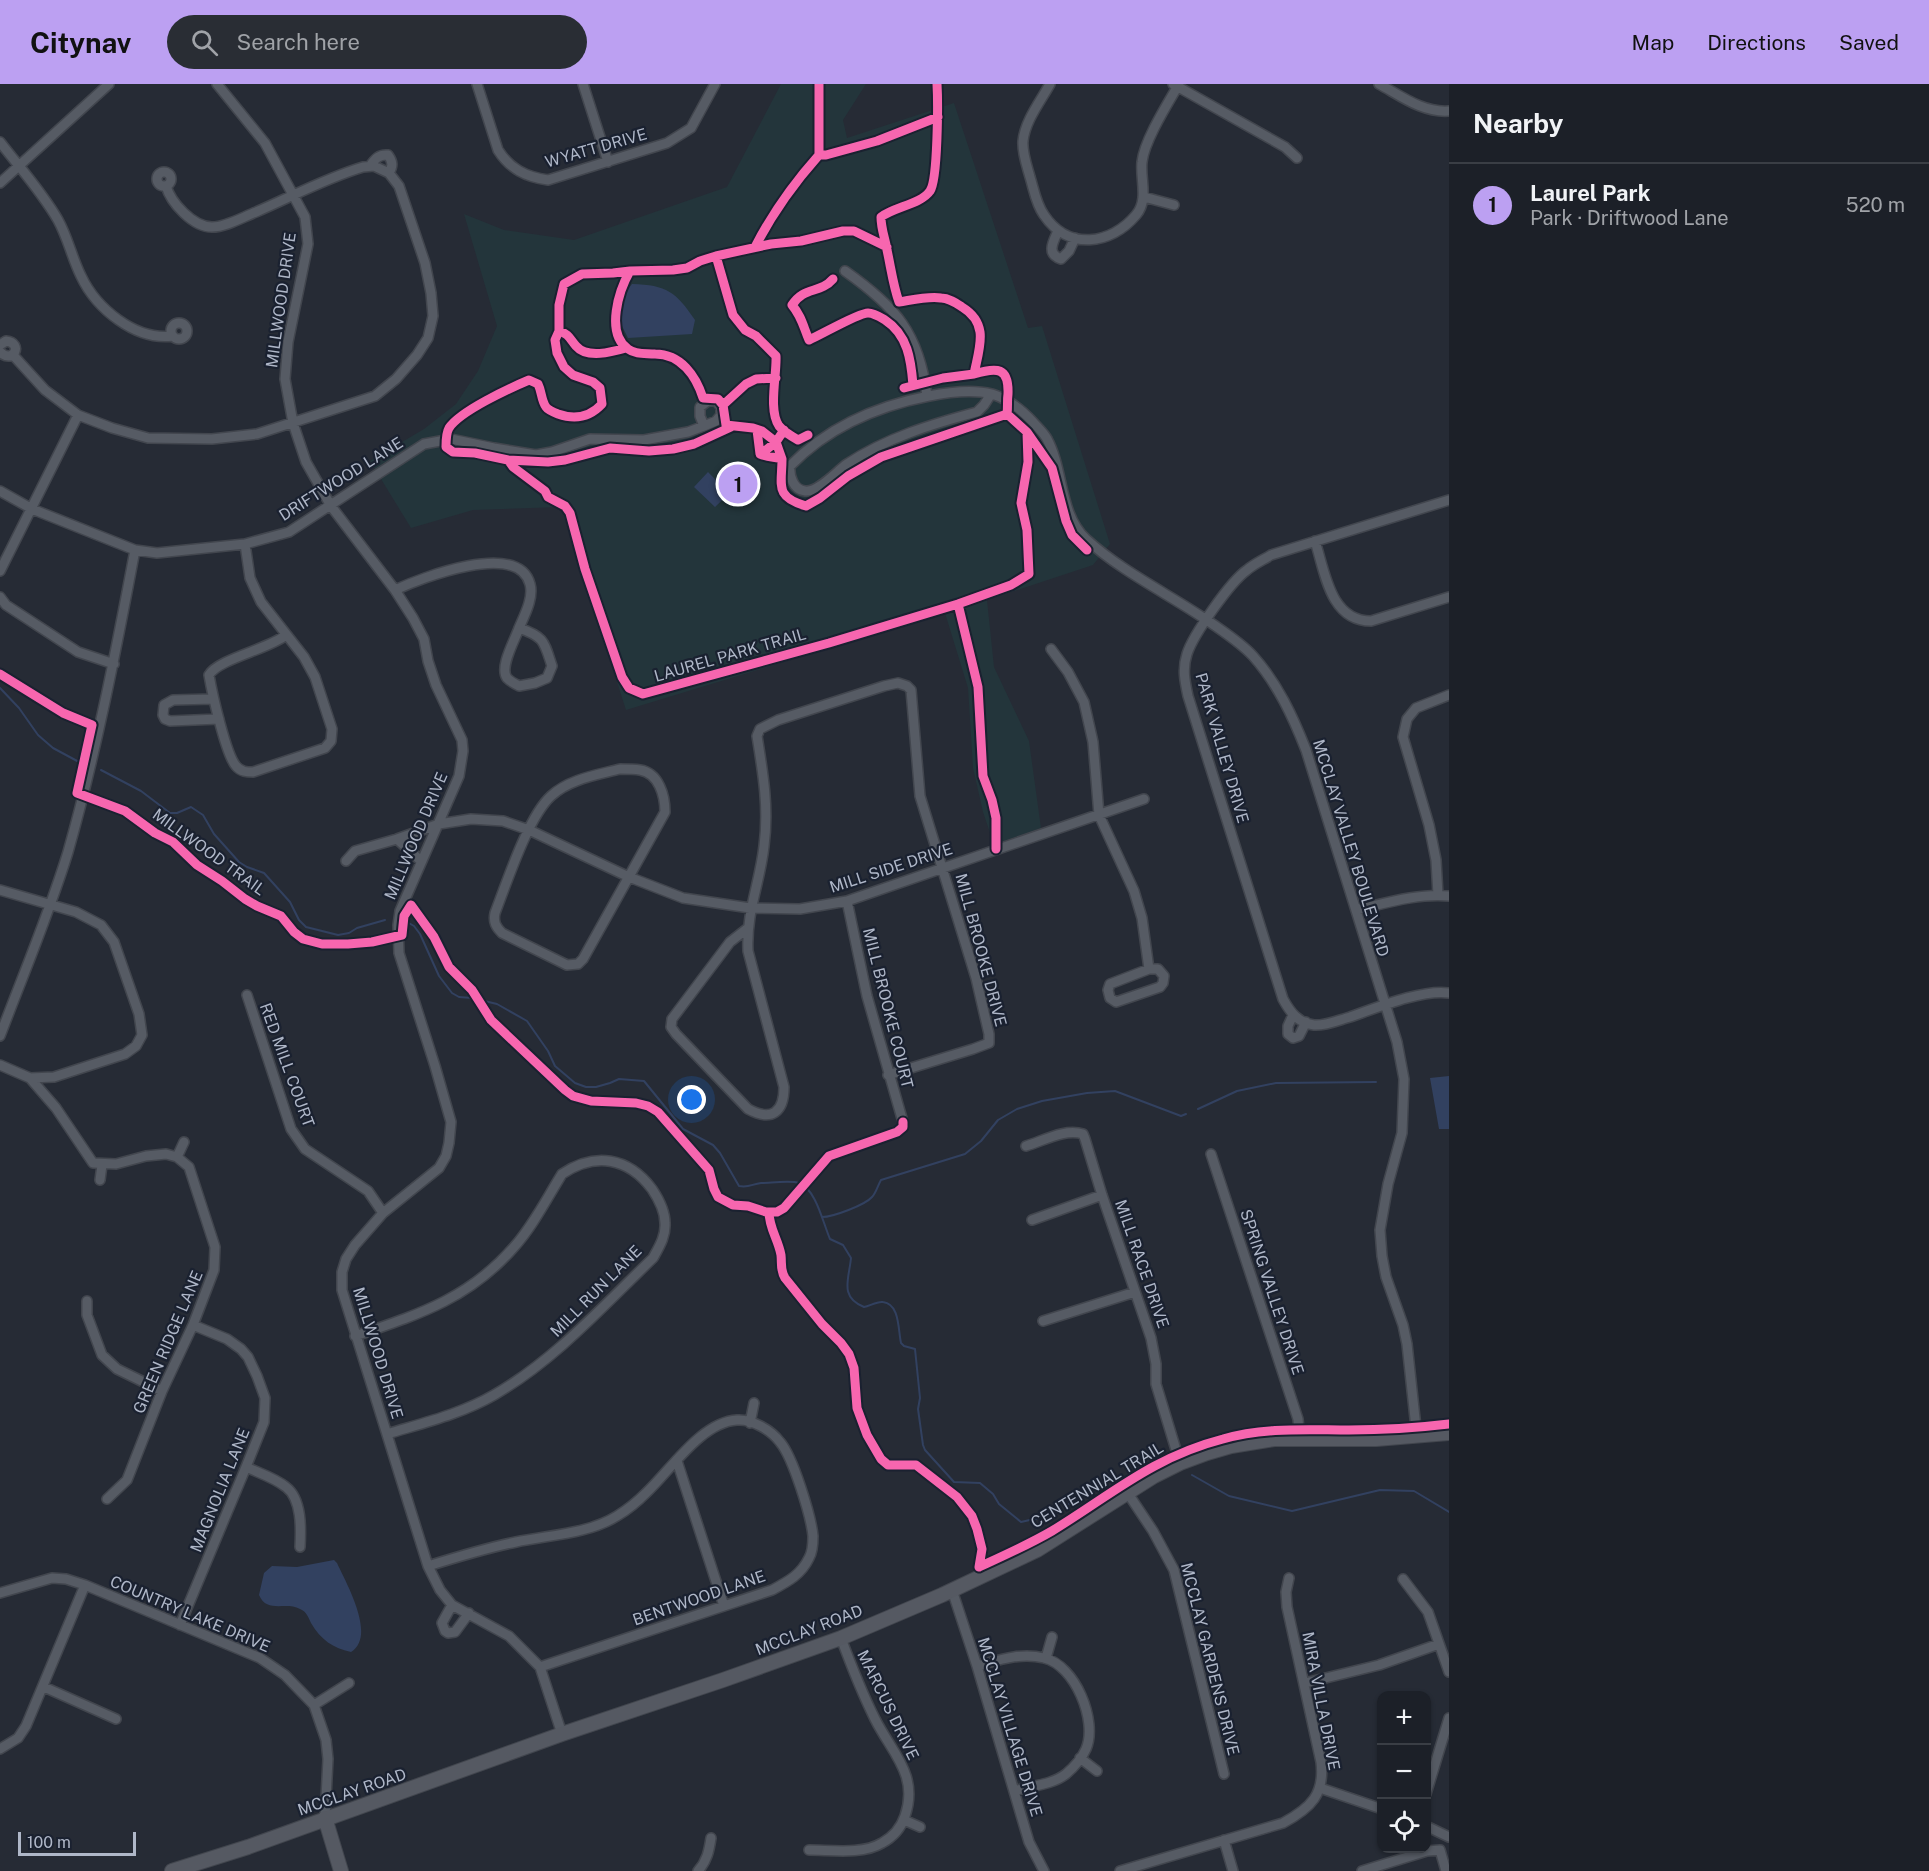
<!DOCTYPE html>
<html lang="en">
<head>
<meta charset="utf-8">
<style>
  :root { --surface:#1c2028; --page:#292d34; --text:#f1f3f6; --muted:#a0a3a8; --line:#3a3e45; --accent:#bca0f2 }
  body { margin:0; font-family:"Public Sans",sans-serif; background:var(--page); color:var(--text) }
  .controls { position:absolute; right:18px; bottom:18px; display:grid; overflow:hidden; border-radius:12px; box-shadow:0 2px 4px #0004 }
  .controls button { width:54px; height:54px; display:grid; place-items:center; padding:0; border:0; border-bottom:2px solid var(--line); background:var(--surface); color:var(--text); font:30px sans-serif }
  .scale { position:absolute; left:18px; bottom:15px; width:118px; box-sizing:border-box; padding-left:6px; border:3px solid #afb7c8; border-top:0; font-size:16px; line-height:21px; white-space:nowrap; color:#afb7c8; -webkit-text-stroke:4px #1a2130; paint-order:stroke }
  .you { position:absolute; left:692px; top:1016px; width:21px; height:21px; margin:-15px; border:4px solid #fff; border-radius:50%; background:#1a73e8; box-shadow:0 0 0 9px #1a73e833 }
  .badge { display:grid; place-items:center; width:39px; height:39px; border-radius:50%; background:var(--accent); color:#111; font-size:20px; font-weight:700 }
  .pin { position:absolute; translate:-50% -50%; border:3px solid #fff; box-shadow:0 2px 6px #0006 }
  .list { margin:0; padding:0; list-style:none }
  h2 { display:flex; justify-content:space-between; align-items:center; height:78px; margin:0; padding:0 24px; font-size:26px }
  h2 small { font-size:20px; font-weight:400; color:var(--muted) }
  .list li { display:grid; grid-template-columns:39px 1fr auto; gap:18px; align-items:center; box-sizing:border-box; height:84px; padding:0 24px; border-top:2px solid var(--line) }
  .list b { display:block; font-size:22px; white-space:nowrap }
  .list p { margin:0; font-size:20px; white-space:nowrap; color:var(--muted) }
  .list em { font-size:20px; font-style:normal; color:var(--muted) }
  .icon { flex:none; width:33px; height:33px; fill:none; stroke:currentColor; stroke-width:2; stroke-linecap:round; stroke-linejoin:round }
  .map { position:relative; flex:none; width:1449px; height:1787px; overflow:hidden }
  header { display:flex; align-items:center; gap:36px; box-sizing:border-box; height:84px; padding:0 30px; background:var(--accent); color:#111 }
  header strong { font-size:28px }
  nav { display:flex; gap:33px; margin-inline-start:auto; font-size:21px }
  .search { width:420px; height:54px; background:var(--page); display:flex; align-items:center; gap:15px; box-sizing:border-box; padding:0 21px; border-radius:33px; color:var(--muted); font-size:22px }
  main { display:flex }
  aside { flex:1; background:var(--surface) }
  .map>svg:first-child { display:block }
  .green { fill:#23353b }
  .water { fill:#324160 }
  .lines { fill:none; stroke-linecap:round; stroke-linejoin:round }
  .stream { stroke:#324160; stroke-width:2 }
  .street-casing { stroke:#42464e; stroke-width:12 }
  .secondary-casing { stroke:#42464e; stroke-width:16 }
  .street { stroke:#565b64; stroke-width:9 }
  .secondary { stroke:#555962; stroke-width:14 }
  .cycleway-casing { stroke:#1a2130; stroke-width:13 }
  .cycleway { stroke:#f766af; stroke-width:9 }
  .labels { text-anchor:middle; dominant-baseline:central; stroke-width:4.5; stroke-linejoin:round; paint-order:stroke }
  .street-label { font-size:16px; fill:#afb7c8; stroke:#1a2130 }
</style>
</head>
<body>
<header>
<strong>Citynav</strong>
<div class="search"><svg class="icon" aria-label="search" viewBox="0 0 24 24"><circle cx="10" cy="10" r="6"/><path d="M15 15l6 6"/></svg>Search here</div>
<nav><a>Map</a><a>Directions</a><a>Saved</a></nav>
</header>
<main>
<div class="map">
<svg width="1449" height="1787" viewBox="0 0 1449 1787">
  <rect width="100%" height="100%" fill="#262b35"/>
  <!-- green -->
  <path class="green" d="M781,0h85l-23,36 4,18 107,-35 74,225 14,-2 68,218 -17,21 -106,35 7,67 35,74 12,87 -47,17 -11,-33 -10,-44 -5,-80 -23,-75 -319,97 -65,-203 -88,3 -62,18 -41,-67 54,-32 32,-25 22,-33 19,-45 -33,-112 40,16 70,10 153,-53z"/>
  <!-- water -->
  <path class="water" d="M632,200c35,1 44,8 63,36l-3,14 -64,4 -8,-16 5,-29z
    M708,388l10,10 13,-6 8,8 -24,23 -21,-20z
    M1449,992v53h-10l-9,-51z
    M334,1476l3,3c9,20 40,73 14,89 -18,-4 -30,-12 -40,-29 -3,-6 -4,-11 -11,-14 -14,-8 -33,5 -41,-14l5,-22 8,-7 25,1z"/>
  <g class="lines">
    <!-- stream -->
    <path class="stream" d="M0,604l19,20 19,27 15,13 26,14
      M101,686l40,21 29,22h7l14,-6 12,8 11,19 25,28 8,5 17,6 26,29 9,18 7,7 32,8 11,-2 8,-5 28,-8
      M407,838l7,4 6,8 19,42 13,17 7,4 13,1 25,6 30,17 21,30 7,15 20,17 11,4h10l14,-4 9,-4 25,2 39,48 30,16 7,8 19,33c10,2 13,-2 22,-3 9,0 30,-3 38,0 17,6 24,40 31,56l13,6 8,13c-2,21 -12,39 13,49 6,-1 13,-6 19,-5 17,2 15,28 18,41l3,3 11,3 5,49 -2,11 5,36 2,5 29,32 26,1 13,11 6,10 22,18 22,-5 12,-5
      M1198,1025l39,-18 39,-8 100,-1
      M822,1133c11,0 43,-12 50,-20 4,-4 6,-12 9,-17l84,-26 16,-13 17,-21 19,-11 25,-8 45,-8 28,-2 66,25 5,-2
      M1192,1391l37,21 63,15 88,-21 34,1 35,21
      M1069,1420l37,-24"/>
    <!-- street casing -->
    <g class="street-casing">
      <path id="street" d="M217,0l48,59 40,74 3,27 -20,98 -3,37 8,44 13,39 25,44 64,84 18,28 11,21 4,22 8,24 26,55 1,11 -4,25 -59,135 -2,14 1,28 36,113 16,56 -2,21 -3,13 -7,12 -56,45 -28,32 -9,14 -4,13v18l86,276 12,24 12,15 57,31 31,31 22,67
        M477,0l21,66c12,19 28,27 50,30l119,-37 24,-15 24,-44
        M583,0l25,78
        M1050,0c-10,18 -25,37 -27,57 -1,12 4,25 7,36 4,13 6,27 14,38 24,36 67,30 92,0 13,-15 4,-36 6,-53 2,-21 26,-59 37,-78
        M1173,0l112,63 12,11
        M1379,0c22,12 44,29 70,27
        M0,58c20,26 42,50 58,78 10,18 14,38 23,56 15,32 54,65 92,60
        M370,82c5,-7 9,-12 18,-11 5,7 5,11 1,18
        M157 95a7 7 0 1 1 14 0a7 7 0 1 1-14 0Z
        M0,99l109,-99
        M1144,113l30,8
        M1058,147c-5,11 -12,23 3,28l8,-8 6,-13
        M845,187c51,36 74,62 82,125
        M171 247a8 8 0 1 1 16 0a8 8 0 1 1-16 0Z
        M0,261l6,-4c18,2 7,24 -6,11
        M13,271l32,35 33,25 34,13 36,10 64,1 45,-5 118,-38 21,-17 21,-24 11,-17 5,-22 -2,-23 -6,-30 -26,-77 -10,-13 -15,-7 -11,1c-37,11 -72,30 -107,45 -13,5 -30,15 -44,15 -19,0 -41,-24 -46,-41
        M991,310l-7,11 -7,7c-45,12 -91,26 -130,52 -10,7 -29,29 -42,27 -12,-1 -16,-16 -15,-25 38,-39 87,-60 139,-70 20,-4 43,-7 63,-2 16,5 30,16 41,28 4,5 11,11 14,17 17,31 12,75 39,100 37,34 87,57 128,86 13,9 28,19 39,31 25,28 40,61 53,94l91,292 7,37 -2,54 -14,51 -8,46 2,26 4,21 17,48 4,19 10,93
        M708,317h8l5,6v8l-5,6 -12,5 -4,-10v-9z
        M0,407l32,18 103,41 22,3 88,-9 44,-12 135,-88 27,-5 43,9 42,7 16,-3 38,-13 54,1 44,-8 16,-6
        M1449,416l-178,55c-8,5 -17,9 -24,15 -17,12 -54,65 -60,84 -5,15 -2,28 1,42l95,303c7,13 15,24 31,26 12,1 25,-5 36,-8 26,-9 72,-28 99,-24
        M1315,457c10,31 15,80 56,80l78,-24
        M245,460l5,34 11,24 43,55 11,20 17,52 -1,12 -6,7 -72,24c-6,0 -12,0 -17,-6 -10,-11 -24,-73 -27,-91 9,-16 60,-26 77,-40
        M0,487l78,-156
        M395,506c26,-12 123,-50 135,-6 4,14 -6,32 -11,44
        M0,513l6,8 72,47 36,12
        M519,544c26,9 25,14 33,38l-5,12 -12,5 -16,3c-4,-2 -9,-5 -12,-8 -8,-11 8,-38 12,-50z
        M1051,565l17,23 16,30 9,40 6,73 35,76 8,27 7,51
        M213,615l-40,1 -9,5 -1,10 2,4 5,2 49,-2
        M620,685c6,0 14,0 20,1 19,3 25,26 25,42l-82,147 -5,5 -11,1 -65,-32c-6,-6 -9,-11 -7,-20 12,-31 33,-96 56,-117 18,-17 46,-21 69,-27z
        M397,755l24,22
        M346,777l9,-10 42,-12 42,-15 32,-5 32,2 26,9 100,47 54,21 67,10 50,1 47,-8 297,-102
        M0,806l76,22 25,13 13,17 25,72 3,21 -6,11 -11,8 -71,23 -24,1 -30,-13
        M1438,811l-2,-35 -7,-35 -26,-88 4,-18 9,-11 33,-13
        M847,817l20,95 36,126
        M1356,826c30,-7 63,-17 93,-14
        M748,844l-18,14 -58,77 -1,8 5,7 72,75c24,13 36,3 36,-22l-36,-136c-2,-39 12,-68 16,-105 5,-38 -1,-73 -7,-110l3,-7 18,-9 106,-34 14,-3 9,3 4,4 9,106 56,182 13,56v9l-16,6 -85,26
        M1149,885h9l6,7 -1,7 -3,4 -44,15 -6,-4 -2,-8 2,-6z
        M247,911l44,134 14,20 63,42 15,22
        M1293,931l-5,11v8l5,4 6,-2 7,-14
        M0,952c23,-61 49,-122 68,-184 28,-99 48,-201 67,-302
        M30,994l26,30 37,55 23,1 30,-8 20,-2 11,3 12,10 26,80 -1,23 -21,55 -31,66 -35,89 -20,19
        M1026,1062c17,-5 39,-18 57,-12l2,5 17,56 49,143 5,26v20l24,79
        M1211,1070l87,265 2,20
        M177,1073l7,-15
        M100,1096l2,-15
        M1032,1136l70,-25
        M87,1217v14l15,40 15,14 45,22
        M1043,1237l92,-29
        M355,1252c62,-21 114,-37 159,-89 19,-21 33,-49 48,-73 33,-22 66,-17 90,15 6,9 13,22 13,34 1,13 -6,24 -12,35 -50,48 -98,102 -159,137 -33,19 -71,28 -107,39
        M750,1339l4,-20
        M677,1377l47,145
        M246,1383c13,6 29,11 40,20 16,12 15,42 14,60
        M1127,1408l26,39 21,39 50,204
        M428,1482c29,-9 58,-18 88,-24 33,-7 72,-8 101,-26 10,-6 21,-15 29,-23 24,-22 55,-71 91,-73 15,-1 34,10 43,22 13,15 31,74 33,94 0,6 -1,17 -4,22 -8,17 -22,24 -37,32l-232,77
        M1403,1495l25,33 21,60
        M952,1506l25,76 52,176 15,29
        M0,1509l52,-15 14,1 19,6 175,73 25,17 29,30 12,35 2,19 -3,59
        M452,1521l-10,18 3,8 3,2 7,-1 14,-19
        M180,1541l66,-158 18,-45 1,-24 -8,-22 -9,-19 -7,-8 -14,-10 -34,-14
        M1046,1574l6,-21
        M977,1582c22,-6 44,-14 67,-8 31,7 54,63 42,91 -4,9 -13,19 -20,25 -14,11 -36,12 -52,17
        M1305,1599l74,-18 60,-21
        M44,1603l72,32
        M314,1621l35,-22
        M0,1665l18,-11 8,-12 59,-141
        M1080,1674l17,13
        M1320,1704l62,21
        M1426,1710l23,-76
        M904,1736l16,7
        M1426,1742l23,11
        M1224,1756l9,31
        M809,1766c22,0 53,5 73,-7 11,-6 19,-15 23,-27 14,-41 -13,-63 -30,-97 -13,-26 -24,-54 -34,-81
        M698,1787c9,-10 11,-20 13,-33
        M1120,1787l163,-48c28,-15 42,-29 38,-61l-34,-155 -1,-15 3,-14
        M1362,1787l65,-20 13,-1 6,21"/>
    </g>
    <!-- secondary casing -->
    <g class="secondary-casing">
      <path id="secondary" d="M325,1734l16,53
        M172,1787l76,-24 314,-113 161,-54 118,-42 101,-43 95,-45 117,-74 26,-13 27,-10 24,-7 43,-7h102l73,-6"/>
    </g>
    <!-- street -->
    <use href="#street" class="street"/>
    <!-- secondary -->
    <use href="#secondary" class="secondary"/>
    <!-- cycleway casing -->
    <g class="cycleway-casing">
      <path id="cycleway" d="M819,71h7l51,-14 61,-24
        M755,163c17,-33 39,-64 64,-92v-71
        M887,163l-33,-16h-11l-42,10 -30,3 -55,12 -16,5 -13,7 -14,2 -43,1 -17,2 -31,1 -18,10 -5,21v26l-4,9 2,13 7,14 9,8 20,7 7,6 2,16c-12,13 -27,16 -44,10 -5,-2 -10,-4 -12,-7 -5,-7 -4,-15 -8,-23l-9,-4c-19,8 -69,31 -80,48 -3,5 -3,13 -3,19l7,5 22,1 33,7 5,7 32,24 3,6 17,9 5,7 15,56 37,108 7,11 14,6 186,-51 129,-39 53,-19 18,-11 -2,-44 -6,-27 7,-41 -1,-30 -20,-18
        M716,172l17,59 12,15 11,6 20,20c1,19 -8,54 3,70 5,6 12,10 19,14l10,-5
        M630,187c-11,19 -25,62 -2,78 8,6 18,4 27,5 26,0 41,22 48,44l15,1 5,6 23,-21 10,-5 20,-1
        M833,195c-13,15 -29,7 -41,26 10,12 11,21 17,35 12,-5 49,-27 59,-27 6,0 12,4 17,7 23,15 26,40 28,65
        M559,247c10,3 11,8 17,15 11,13 36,6 50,2
        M904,304l39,-10 31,-4c5,-26 16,-50 -12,-67 -6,-4 -13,-9 -21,-9 -13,-2 -29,2 -42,4 -6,-17 -8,-34 -12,-52 -2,-12 -6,-21 -6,-33 13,-10 40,-13 49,-26 8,-11 8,-90 7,-107
        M723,321l3,20 27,3 9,3 14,11 8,-12
        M757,346l3,24c7,3 14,3 22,5l-6,-17 -15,12
        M1027,348l25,36 14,53 6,14 15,15
        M782,375c0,26 -8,38 24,47l14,-8 28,-22 33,-19 126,-43c1,-7 0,-13 1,-20 1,-27 -11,-27 -34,-20
        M508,376l40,2 17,-2 45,-12 39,3 24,-2 21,-5 37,-17
        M958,520l20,83 5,89 9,24 4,18v31
        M0,590l63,39 29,12 -15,68 48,18 30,22 18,9 24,23 25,16 23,18 12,7 24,10 13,16 9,7 19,5h26l24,-2 30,-7 2,-19 7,-11 23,32 15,30 23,23 19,30 74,70 8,6 18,5 45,2 12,3 10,6 51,58 5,19 4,8 15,8 15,1 18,6h11l7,-4 45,-52 68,-24 6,-5v-5
        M769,1128c0,16 9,27 12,43 1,9 -1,15 4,23l37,46 19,19 8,11 5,14 3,40 10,27 14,24 7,6h28l41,32 15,19 5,13 5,20 -3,18
        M979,1483c24,-11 49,-22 73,-36 59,-36 101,-74 171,-92 41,-12 84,-9 126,-9 34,0 67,-2 100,-6"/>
    </g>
    <!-- cycleway -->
    <use href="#cycleway" class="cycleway"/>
  </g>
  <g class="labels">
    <!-- street labels -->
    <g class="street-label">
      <text transform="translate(596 64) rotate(-16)">WYATT DRIVE</text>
      <text transform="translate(281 216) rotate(-82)">MILLWOOD DRIVE</text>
      <text transform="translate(341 395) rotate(-32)">DRIFTWOOD LANE</text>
      <text transform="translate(730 571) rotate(-16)">LAUREL PARK TRAIL</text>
      <text transform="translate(1222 664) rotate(74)">PARK VALLEY DRIVE</text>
      <text transform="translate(416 752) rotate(-67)">MILLWOOD DRIVE</text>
      <text transform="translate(1351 764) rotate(73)">MCCLAY VALLEY BOULEVARD</text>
      <text transform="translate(209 768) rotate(36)">MILLWOOD TRAIL</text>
      <text transform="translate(891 784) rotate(-18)">MILL SIDE DRIVE</text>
      <text transform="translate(981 866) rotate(75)">MILL BROOKE DRIVE</text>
      <text transform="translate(888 924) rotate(76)">MILL BROOKE COURT</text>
      <text transform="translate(287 981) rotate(70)">RED MILL COURT</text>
      <text transform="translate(1142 1180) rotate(71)">MILL RACE DRIVE</text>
      <text transform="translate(596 1207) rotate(-45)">MILL RUN LANE</text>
      <text transform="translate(1272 1208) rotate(72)">SPRING VALLEY DRIVE</text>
      <text transform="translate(168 1258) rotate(-67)">GREEN RIDGE LANE</text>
      <text transform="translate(378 1269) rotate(73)">MILLWOOD DRIVE</text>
      <text transform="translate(1097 1401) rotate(-31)">CENTENNIAL TRAIL</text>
      <text transform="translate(220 1406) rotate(-68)">MAGNOLIA LANE</text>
      <text transform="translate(699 1514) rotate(-19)">BENTWOOD LANE</text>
      <text transform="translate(190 1530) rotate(23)">COUNTRY LAKE DRIVE</text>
      <text transform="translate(809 1546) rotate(-21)">MCCLAY ROAD</text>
      <text transform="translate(1210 1575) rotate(76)">MCCLAY GARDENS DRIVE</text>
      <text transform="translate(1321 1617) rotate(79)">MIRA VILLA DRIVE</text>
      <text transform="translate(888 1621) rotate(64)">MARCUS DRIVE</text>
      <text transform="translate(1010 1643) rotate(73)">MCCLAY VILLAGE DRIVE</text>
      <text transform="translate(352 1708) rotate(-19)">MCCLAY ROAD</text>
    </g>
  </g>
</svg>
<div class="controls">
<button>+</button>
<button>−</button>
<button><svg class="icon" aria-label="locate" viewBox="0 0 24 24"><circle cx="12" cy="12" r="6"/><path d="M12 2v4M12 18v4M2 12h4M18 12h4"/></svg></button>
</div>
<div class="scale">100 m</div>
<div class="you"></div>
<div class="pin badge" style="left:738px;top:400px">1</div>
</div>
<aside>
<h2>Nearby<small></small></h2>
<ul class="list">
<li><span class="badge">1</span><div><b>Laurel Park</b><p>Park · Driftwood Lane</p></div><em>520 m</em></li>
</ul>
</aside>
</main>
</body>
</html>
